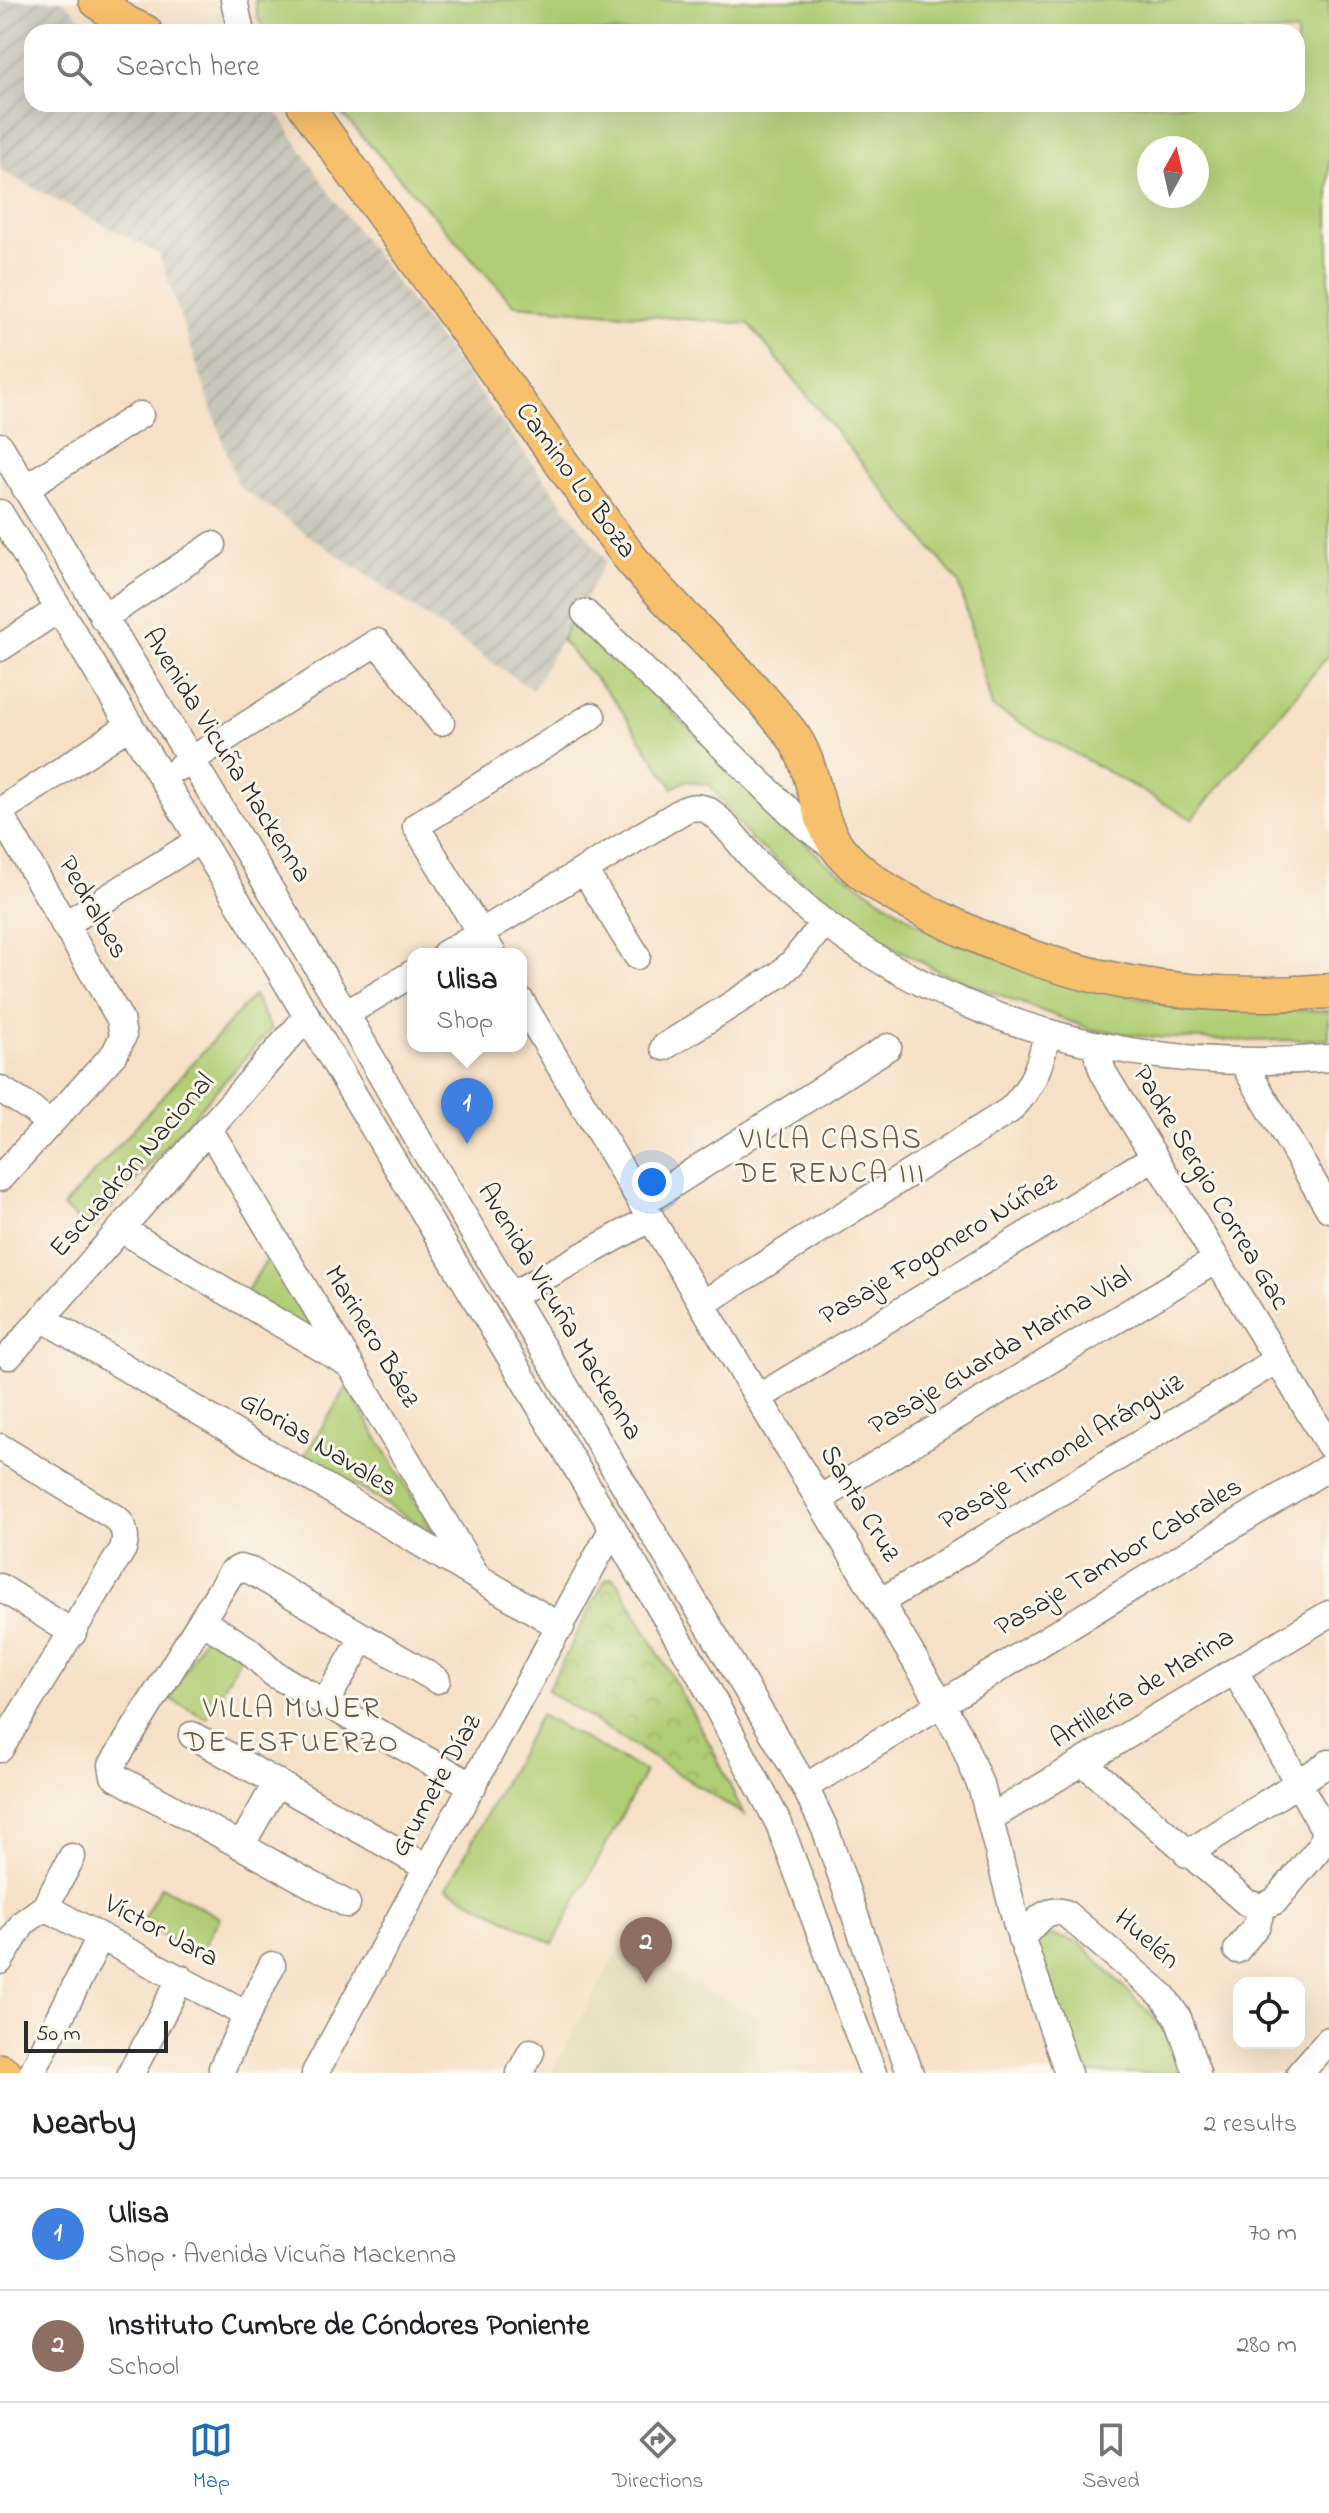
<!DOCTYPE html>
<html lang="en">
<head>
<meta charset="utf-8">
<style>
  :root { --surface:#fff; --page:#f2f2f2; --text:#202124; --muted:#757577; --line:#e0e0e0; --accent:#1f6fb2 }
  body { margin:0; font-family:"Indie Flower",sans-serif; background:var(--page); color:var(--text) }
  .controls { position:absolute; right:24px; bottom:24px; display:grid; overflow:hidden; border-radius:16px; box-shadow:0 8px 32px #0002 }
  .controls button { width:72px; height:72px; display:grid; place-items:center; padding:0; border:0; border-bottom:2px solid var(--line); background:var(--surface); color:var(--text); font:40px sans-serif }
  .compass { position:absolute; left:1137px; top:136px; width:72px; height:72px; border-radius:50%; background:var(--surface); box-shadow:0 8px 32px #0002; rotate:8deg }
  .scale { position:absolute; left:24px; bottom:20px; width:144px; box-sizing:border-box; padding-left:8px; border:4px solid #2b2b2b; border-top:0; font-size:22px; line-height:28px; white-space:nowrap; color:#2b2b2b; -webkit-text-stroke:6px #fbf7ec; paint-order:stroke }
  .you { position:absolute; left:652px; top:1182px; width:28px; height:28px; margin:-20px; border:6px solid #fff; border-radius:50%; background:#1a73e8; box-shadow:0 0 0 12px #1a73e833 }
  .badge { display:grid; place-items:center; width:52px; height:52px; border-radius:50%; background:var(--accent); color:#fff; font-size:26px; font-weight:700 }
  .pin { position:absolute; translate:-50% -66px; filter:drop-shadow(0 2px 4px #0008) }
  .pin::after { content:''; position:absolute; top:42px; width:28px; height:24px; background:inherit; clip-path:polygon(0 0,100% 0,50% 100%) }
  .popup { position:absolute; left:407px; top:948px; width:120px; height:104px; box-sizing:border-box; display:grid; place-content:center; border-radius:16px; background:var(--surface); filter:drop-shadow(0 2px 6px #0005); font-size:26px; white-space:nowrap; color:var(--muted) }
  .popup b { font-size:30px; color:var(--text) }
  .popup::after { content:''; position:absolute; left:50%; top:100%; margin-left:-16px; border:16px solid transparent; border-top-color:var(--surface) }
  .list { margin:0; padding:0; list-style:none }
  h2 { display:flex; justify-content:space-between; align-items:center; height:104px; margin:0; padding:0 32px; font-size:34px }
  h2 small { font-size:26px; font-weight:400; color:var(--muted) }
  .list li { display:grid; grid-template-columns:52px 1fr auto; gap:24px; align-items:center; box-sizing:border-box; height:112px; padding:0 32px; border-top:2px solid var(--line) }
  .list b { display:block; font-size:30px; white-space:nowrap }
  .list p { margin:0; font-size:26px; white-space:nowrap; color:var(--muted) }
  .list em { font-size:26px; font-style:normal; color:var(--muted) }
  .icon { flex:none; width:44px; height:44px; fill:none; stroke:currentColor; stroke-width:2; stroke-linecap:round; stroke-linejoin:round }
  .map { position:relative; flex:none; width:1329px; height:2073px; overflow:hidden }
  .search { position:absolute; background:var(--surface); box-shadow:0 8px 32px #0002; left:24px; right:24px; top:24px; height:88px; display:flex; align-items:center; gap:20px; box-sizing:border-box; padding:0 28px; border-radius:24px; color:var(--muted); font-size:30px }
  .sheet { height:328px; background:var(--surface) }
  nav { display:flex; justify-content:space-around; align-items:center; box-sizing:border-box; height:112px; border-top:2px solid var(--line); background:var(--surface); font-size:22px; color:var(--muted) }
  nav a { display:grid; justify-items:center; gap:4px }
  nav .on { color:var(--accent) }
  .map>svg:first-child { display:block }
  .built { fill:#e4dbba }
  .industrial { fill:url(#industrial-furrows) }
  .grass { fill:#b0ce75; stroke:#6e7c50; stroke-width:2; fill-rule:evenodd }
  .park { fill:url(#park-crowns); stroke:#6e7c50; stroke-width:2 }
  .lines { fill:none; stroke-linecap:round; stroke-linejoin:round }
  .minor-casing { stroke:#908678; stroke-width:29 }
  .major-casing { stroke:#908678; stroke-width:37 }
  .minor { stroke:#fff; stroke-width:26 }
  .major { stroke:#f7c06c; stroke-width:34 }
  .labels { text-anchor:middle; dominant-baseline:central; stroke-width:6; stroke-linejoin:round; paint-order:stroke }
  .street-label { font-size:28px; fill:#2b2b2b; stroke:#fbf7ec }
  .neighbourhood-label { font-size:30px; letter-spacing:2px; fill:#6b5846; stroke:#fbf7ec }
</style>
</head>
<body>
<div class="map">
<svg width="1329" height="2073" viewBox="0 0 1329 2073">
  <defs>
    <pattern id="industrial-furrows" width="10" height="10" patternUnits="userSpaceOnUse" patternTransform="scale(2)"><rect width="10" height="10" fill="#c6c5b8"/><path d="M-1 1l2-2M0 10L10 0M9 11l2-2" fill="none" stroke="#aaa99e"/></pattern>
    <pattern id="park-crowns" width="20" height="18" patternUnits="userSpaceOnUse" patternTransform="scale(2)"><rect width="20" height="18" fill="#b0ce75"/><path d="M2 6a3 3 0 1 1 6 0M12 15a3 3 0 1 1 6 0" fill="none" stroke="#98b165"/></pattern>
  </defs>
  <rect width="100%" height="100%" fill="#fbf7ec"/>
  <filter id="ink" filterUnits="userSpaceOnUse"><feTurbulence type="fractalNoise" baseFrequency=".0125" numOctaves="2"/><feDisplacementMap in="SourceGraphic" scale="16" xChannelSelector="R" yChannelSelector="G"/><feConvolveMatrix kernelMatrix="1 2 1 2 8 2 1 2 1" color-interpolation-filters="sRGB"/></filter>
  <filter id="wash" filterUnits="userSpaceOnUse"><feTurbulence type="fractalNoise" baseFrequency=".006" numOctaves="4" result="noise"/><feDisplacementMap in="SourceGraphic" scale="32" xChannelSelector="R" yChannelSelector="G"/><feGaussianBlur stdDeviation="1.8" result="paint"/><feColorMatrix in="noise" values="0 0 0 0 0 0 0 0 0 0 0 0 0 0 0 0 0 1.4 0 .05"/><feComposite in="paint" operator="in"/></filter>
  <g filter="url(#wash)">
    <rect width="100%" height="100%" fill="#f6e0c6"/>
    <!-- built -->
    <path class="built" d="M621,1945l141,75 -5,6 1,41 7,6h-214z"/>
    <!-- industrial -->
    <path class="industrial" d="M0,0h63l32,32h-63v72h240l60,93 274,364 -74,129 -294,-204 -79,-232 -159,-84z"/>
    <!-- grass -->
    <path class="grass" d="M255,0h1074v655l-137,164 -200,-112 -33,-124 -210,-259 -235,-19 -181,-201h964v-72h-1028l-11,-13zM1149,148h48v48h-48z
      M574,616l251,246 106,70 128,47 114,27 156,5v28l-79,2 -100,-4 -60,-8 -148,-56 -82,-44 -111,-91 -39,-53 -25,-4 -12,7 -57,-86 -55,-62z
      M254,995l17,34 -181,202 -27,-24z
      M269,1257l49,83 -72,-48z
      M347,1387l88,147 -130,-79z
      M204,1636l37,19 -34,64 -37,-20z
      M540,1715l105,57 -92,172 -106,-56z
      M161,1886l59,32 -21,36 -58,-31z
      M1053,1935l28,9 82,83 16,46h-102l-46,-131z"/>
    <!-- park -->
    <path class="park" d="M612,1577l7,7 92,162 33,69 -197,-124 58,-111z"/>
  </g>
  <g filter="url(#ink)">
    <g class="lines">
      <!-- minor casing -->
      <g class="minor-casing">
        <path id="minor" d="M234,0l7,32
          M0,446l346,568 77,134 382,639 20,42 85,244
          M25,488l115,-73
          M0,513l265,433 435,729 79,149 94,249
          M585,613l219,212 32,24
          M103,618l110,-73
          M0,648l59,-39
          M180,767l197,-125 64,80
          M0,811l130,-86
          M0,814l120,205 3,17 -8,17 -115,125
          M584,870l53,86
          M64,925l136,-85
          M445,954l239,-144c9,-4 20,-4 28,3 17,14 30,34 45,50 32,33 68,63 108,88 142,88 298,121 464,107
          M493,954l-77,-128 176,-110
          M521,1001l438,733 23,55 34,133 52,151
          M346,1014l67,-41
          M1094,1044l9,28 226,373
          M664,1047l115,-72 14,-13 31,-39
          M1243,1063l86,146
          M0,1089l32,20 17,15
          M209,1129l267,446
          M642,1204l246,-157
          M121,1229l226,134
          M512,1295l139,-77
          M702,1304l308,-194c23,-23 31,-46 37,-77
          M42,1318l519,309
          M9,1356l297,-338
          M758,1398l396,-241
          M0,1447l117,72c8,9 10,18 6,30l-123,200
          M819,1499l397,-239
          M0,1587l73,46
          M880,1602l397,-242
          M202,1621l45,28 27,25 199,112
          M1235,1671l90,160 -5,16 -45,54 -13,6
          M326,1701l38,-64
          M192,1735l236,133
          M1084,1763l163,140 15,4
          M805,1787l524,-320
          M990,1818l339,-204
          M241,1846l36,-64
          M1187,1854l142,-91
          M72,1857l-27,50 202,108 -25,53
          M347,1904l-233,-128 -2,-11 119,-192 9,-5 11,3 186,109
          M1021,1939c12,-14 24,-33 44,-26l98,83 15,22 19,55
          M1237,1950l20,-25 5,-18
          M0,1961l23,-38 22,-16
          M247,2015l25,-50
          M32,2073l68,-136
          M131,2073l50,-95
          M315,2073l298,-545
          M520,2073l11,-21
          M1300,2073l29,-33"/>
      </g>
      <!-- major casing -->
      <g class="major-casing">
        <path id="major" d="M96,0l30,23 19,9
          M304,104l323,450c51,62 113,115 163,178 28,36 22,86 52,121 25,29 62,48 95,64 126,64 251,86 392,74
          M0,2071l4,2"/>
      </g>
      <!-- minor -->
      <use href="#minor" class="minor"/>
      <!-- major -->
      <use href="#major" class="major"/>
    </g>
  </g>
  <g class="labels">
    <!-- street labels -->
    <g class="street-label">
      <text transform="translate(575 481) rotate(54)">Camino Lo Boza</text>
      <text transform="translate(226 756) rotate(58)">Avenida Vicuña Mackenna</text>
      <text transform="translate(92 908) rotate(60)">Pedralbes</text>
      <text transform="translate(133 1166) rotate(-49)">Escuadrón Nacional</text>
      <text transform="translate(1210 1188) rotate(59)">Padre Sergio Correa Gac</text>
      <text transform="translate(939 1250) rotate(-31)">Pasaje Fogonero Núñez</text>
      <text transform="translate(559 1312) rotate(59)">Avenida Vicuña Mackenna</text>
      <text transform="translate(371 1337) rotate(59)">Marinero Báez</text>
      <text transform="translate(1001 1352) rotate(-31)">Pasaje Guarda Marina Vial</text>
      <text transform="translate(318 1445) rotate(31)">Glorias Navales</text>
      <text transform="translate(1062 1453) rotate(-31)">Pasaje Timonel Aránguiz</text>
      <text transform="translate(859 1504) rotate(59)">Santa Cruz</text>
      <text transform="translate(1119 1558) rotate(-31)">Pasaje Tambor Cabrales</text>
      <text transform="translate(1143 1689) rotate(-31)">Artillería de Marina</text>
      <text transform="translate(437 1786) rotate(-61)">Grumete Díaz</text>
      <text transform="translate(161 1932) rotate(28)">Víctor Jara</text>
      <text transform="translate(1146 1940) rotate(41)">Huelén</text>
    </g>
    <!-- neighbourhood labels -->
    <g class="neighbourhood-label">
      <text x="831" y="1141">VILLA CASAS<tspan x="831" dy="34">DE RENCA III</tspan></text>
      <text x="292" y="1710">VILLA MUJER<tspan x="292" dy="34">DE ESFUERZO</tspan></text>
    </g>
  </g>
</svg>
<div class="controls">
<button><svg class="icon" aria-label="locate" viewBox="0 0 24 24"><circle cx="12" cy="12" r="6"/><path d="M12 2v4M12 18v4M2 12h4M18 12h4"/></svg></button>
</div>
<svg class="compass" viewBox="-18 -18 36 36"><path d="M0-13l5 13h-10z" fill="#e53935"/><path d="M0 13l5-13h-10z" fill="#757577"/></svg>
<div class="scale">50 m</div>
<div class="you"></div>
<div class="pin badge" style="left:467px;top:1144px;background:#3f7fe0">1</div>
<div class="popup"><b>Ulisa</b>Shop</div>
<div class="pin badge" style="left:646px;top:1983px;background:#8d6e63">2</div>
<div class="search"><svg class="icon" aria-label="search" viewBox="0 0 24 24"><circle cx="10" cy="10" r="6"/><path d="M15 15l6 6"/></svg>Search here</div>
</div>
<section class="sheet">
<h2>Nearby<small>2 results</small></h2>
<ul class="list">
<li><span class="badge" style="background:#3f7fe0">1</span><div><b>Ulisa</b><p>Shop · Avenida Vicuña Mackenna</p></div><em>70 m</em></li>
<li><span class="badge" style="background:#8d6e63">2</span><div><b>Instituto Cumbre de Cóndores Poniente</b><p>School</p></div><em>280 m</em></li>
</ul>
</section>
<nav>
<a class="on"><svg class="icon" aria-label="map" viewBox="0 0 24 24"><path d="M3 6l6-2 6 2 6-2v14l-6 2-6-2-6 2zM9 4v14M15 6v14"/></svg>Map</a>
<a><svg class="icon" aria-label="directions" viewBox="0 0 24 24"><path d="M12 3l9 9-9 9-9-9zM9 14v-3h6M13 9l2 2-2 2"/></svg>Directions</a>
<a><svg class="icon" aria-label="saved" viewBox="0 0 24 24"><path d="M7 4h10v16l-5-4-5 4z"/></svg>Saved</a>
</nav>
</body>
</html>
